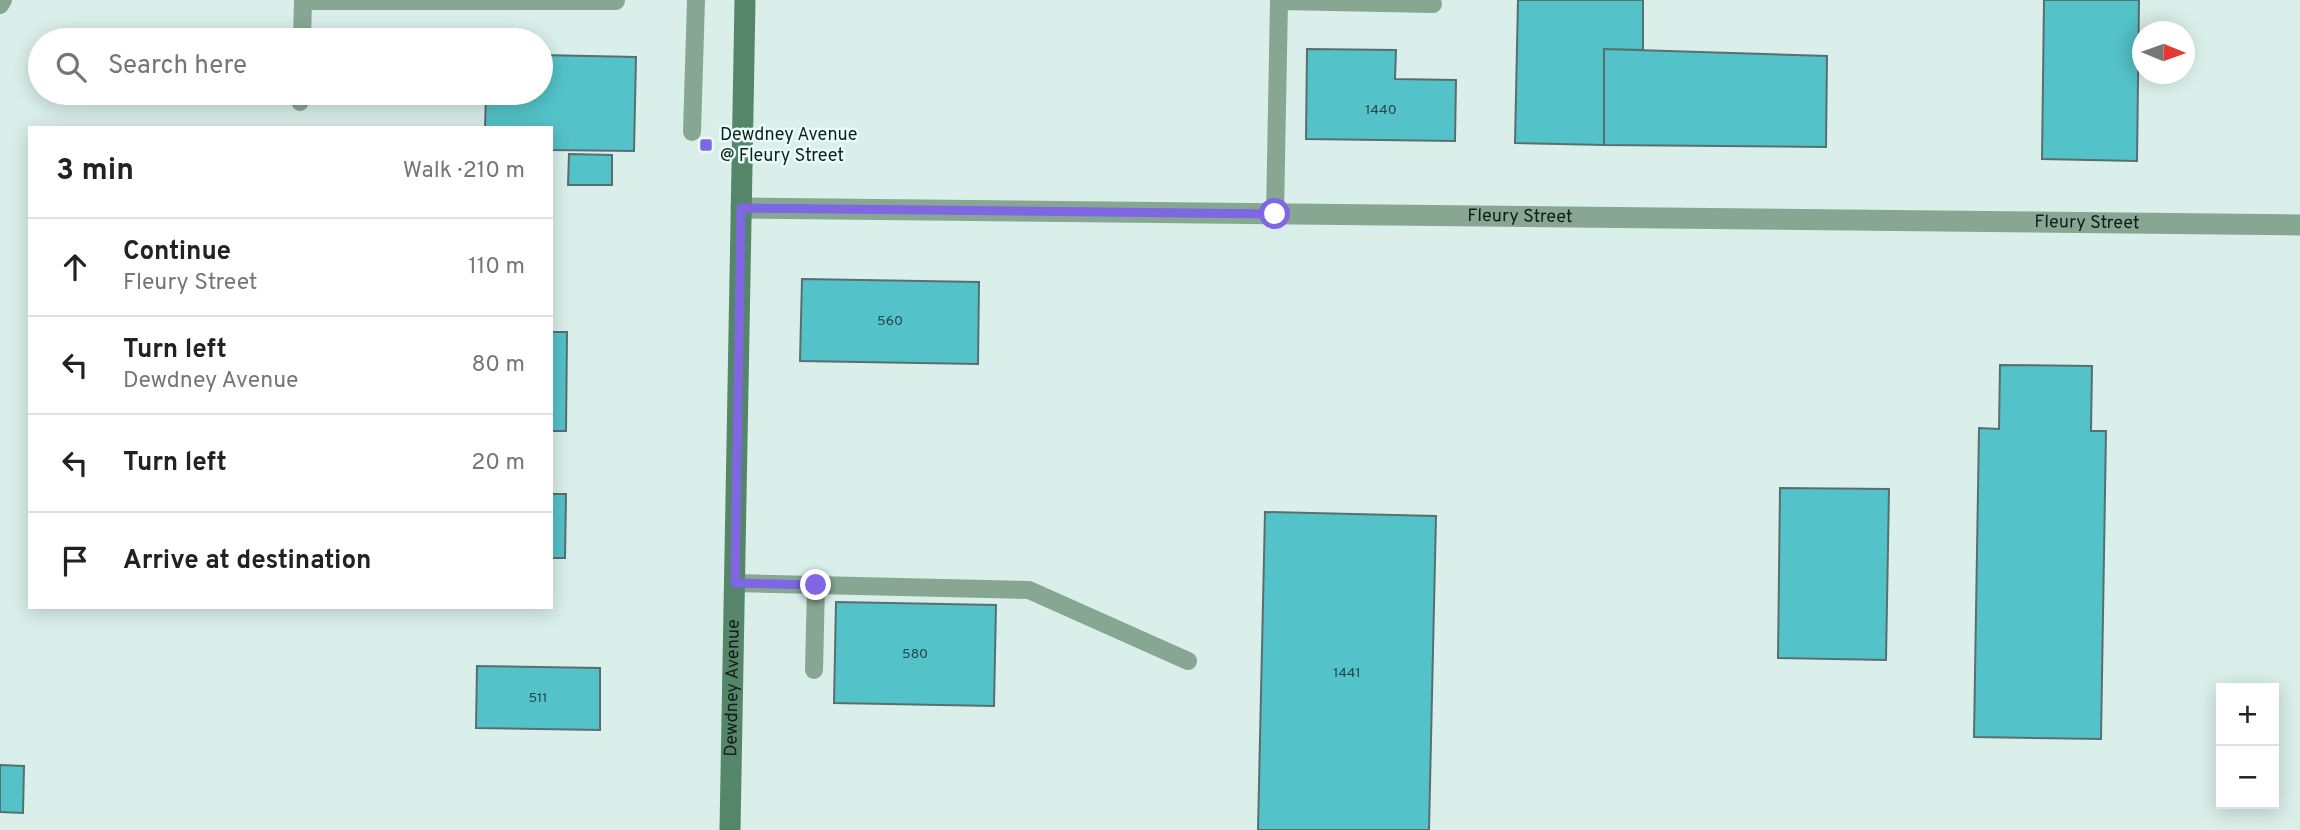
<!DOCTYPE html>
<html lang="en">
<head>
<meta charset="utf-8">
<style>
  :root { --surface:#fff; --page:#f2f2f2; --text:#222; --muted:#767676; --line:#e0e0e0 }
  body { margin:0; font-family:Overpass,sans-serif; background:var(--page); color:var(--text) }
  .controls { position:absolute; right:21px; bottom:21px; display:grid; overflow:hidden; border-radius:0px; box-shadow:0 4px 18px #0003 }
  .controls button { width:63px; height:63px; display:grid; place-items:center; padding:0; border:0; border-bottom:2px solid var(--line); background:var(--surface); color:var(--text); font:35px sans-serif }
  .compass { position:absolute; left:2132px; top:21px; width:63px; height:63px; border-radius:50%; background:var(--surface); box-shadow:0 4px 18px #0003; rotate:91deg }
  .stop { position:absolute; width:21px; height:21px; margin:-16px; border:5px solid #7f67e3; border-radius:50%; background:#fff }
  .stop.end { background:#7f67e3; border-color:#fff; box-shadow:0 2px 7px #0008 }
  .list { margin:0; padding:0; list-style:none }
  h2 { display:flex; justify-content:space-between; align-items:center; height:91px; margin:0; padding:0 28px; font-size:30px }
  h2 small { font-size:23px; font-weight:400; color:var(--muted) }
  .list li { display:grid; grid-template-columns:46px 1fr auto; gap:21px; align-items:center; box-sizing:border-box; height:98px; padding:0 28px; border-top:2px solid var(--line) }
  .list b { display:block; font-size:26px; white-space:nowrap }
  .list p { margin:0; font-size:23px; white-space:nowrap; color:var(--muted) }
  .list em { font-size:23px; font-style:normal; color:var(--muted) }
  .icon { flex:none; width:38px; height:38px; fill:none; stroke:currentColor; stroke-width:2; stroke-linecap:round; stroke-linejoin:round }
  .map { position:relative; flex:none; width:2300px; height:830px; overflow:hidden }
  .search { position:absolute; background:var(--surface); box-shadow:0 4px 18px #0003; left:28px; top:28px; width:525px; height:77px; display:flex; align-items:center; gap:18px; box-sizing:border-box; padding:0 24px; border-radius:38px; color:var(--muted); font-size:26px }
  .panel { position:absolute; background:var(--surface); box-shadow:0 4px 18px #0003; left:28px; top:126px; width:525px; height:483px; border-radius:0px }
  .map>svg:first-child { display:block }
  .building { fill:#54c2c9; stroke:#596e6f; stroke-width:2 }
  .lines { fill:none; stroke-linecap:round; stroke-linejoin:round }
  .lane { stroke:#87a793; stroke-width:18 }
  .street { stroke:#87a793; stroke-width:21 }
  .secondary { stroke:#568669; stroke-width:21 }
  .route { stroke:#7f67e3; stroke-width:9 }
  .poi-dot { fill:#7f67e3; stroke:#e7fdf7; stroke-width:2.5 }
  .labels { text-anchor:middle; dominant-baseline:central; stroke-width:5; stroke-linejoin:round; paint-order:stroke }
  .number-label { font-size:14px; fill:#254646 }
  .poi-label { font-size:18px; fill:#151d1b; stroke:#e7fdf7; text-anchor:start }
  .street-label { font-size:18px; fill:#151d1b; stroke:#e7fdf7 }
</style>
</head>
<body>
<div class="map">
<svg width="2300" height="830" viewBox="0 0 2300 830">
  <rect width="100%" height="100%" fill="#daefea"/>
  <!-- building -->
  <path class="building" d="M1518,0h125v50l-39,-1v96l-89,-2z
    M2044,0h95l-2,161 -95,-2z
    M1307,49l89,1 -1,29 61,1 -1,61 -149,-2z
    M1604,49l223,7 -1,91 -222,-2z
    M541,55l95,2 -2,94 -83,-1v-22h-66l1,-35h55z
    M569,154l43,1v30h-44z
    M802,279l177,3 -1,82 -178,-3z
    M551,332h16l-1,99h-15z
    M2000,365l92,1 -1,65h15l-5,308 -127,-2 5,-309 20,1z
    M1780,488l109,1 -3,171 -108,-2z
    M551,494h15l-1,64h-14z
    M1265,512l171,4 -7,314h-171z
    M836,602l160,3 -2,101 -160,-3z
    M477,666l123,2v62l-124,-2z
    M0,765l24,1 -1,47 -23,-1z"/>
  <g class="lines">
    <!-- lane -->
    <path class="lane" d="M303,1h313
      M0,5l3,-5
      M302,40l1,-40
      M300,102v-9
      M692,132l4,-132
      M1275,214l4,-213 154,3
      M735,583l294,7 159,71
      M814,670l2,-85"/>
    <!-- street -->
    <path class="street" id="s1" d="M741,208l1559,17"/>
    <!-- secondary -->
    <path class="secondary" id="s2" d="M730,830l15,-830"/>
  </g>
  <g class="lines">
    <!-- route -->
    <path class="route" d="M816,585l-81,-2 6,-375 534,6"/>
  </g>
  <!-- markers -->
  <rect class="poi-dot" x="699" y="138" width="14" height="14" rx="3.5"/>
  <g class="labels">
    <!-- number labels -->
    <g class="number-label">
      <text x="1381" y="110">1440</text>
      <text x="890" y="321">560</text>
      <text x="915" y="654">580</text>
      <text x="1347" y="673">1441</text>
      <text x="538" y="698">511</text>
    </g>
    <!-- poi labels -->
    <g class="poi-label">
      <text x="720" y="135">Dewdney Avenue<tspan x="720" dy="21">@ Fleury Street</tspan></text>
    </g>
    <!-- street labels -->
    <g class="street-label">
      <text stroke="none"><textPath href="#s1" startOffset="779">Fleury Street</textPath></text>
      <text stroke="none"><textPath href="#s1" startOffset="1346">Fleury Street</textPath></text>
      <text stroke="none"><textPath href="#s2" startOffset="142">Dewdney Avenue</textPath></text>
    </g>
  </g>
</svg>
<div class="controls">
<button>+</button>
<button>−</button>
</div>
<svg class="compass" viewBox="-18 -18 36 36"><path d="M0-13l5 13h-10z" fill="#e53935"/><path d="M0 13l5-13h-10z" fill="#767676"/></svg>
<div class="stop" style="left:1275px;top:214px"></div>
<div class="stop end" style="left:816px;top:585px"></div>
<div class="search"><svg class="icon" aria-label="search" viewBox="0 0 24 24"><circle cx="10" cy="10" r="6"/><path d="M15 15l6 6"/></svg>Search here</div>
<section class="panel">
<h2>3 min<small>Walk · 210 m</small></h2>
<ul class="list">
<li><svg class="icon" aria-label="ahead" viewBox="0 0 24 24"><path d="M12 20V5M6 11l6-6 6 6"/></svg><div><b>Continue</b><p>Fleury Street</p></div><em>110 m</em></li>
<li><svg class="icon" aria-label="left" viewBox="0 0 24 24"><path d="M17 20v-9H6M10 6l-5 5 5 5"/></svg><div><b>Turn left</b><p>Dewdney Avenue</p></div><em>80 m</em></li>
<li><svg class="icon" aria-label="left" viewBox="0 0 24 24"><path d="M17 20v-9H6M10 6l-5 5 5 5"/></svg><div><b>Turn left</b></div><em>20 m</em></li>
<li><svg class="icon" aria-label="arrive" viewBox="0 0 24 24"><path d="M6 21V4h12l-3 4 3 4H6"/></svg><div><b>Arrive at destination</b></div></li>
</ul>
</section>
</div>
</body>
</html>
